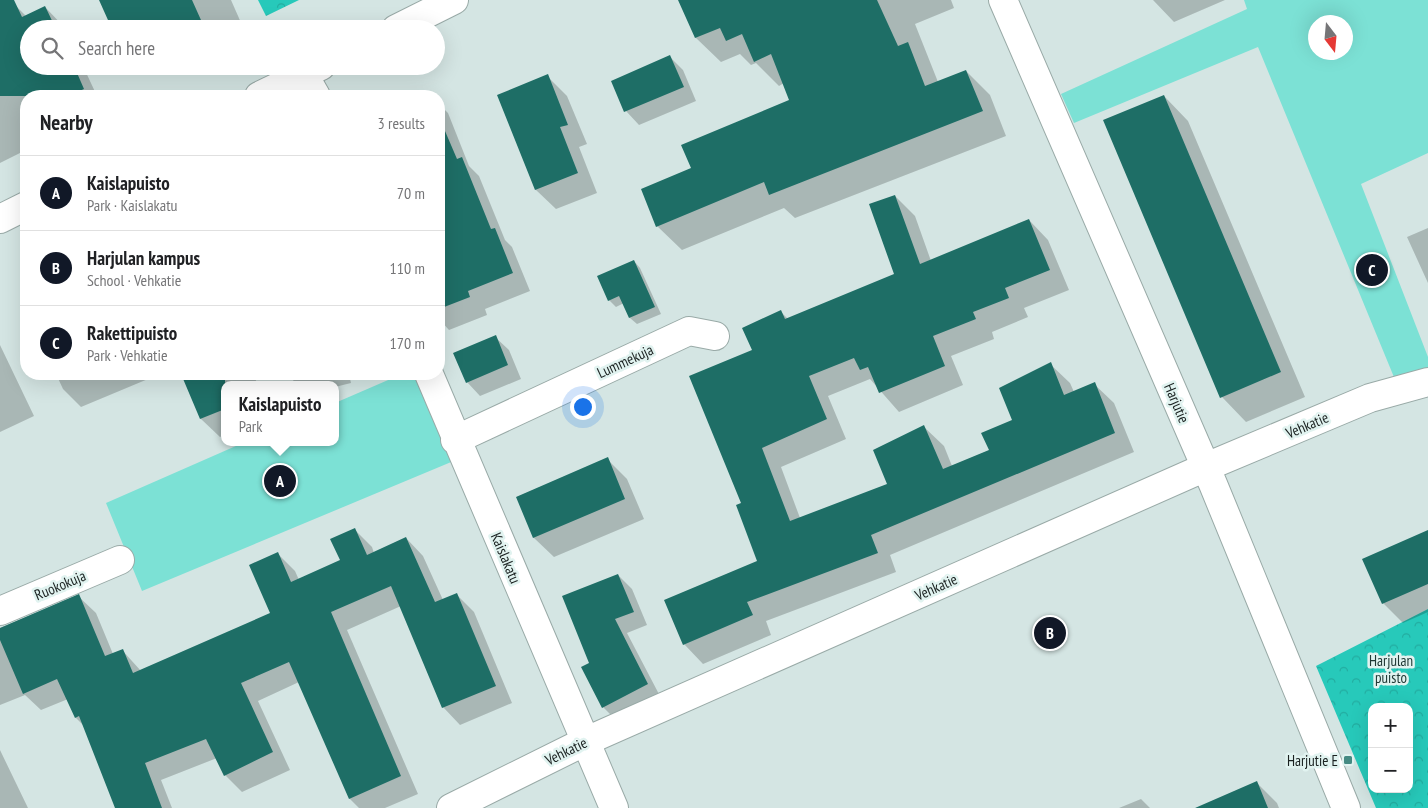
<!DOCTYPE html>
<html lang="en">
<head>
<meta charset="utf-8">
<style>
  :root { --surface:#fff; --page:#f2f2f2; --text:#202124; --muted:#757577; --line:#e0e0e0; --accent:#111827 }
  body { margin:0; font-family:"PT Sans Narrow",sans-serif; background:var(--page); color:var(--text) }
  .controls { position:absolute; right:15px; bottom:15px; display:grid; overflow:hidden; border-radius:10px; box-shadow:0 5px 20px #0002 }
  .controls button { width:45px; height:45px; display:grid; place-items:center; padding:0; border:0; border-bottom:1px solid var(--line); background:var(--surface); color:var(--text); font:25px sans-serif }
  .compass { position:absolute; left:1308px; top:15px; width:45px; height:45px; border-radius:50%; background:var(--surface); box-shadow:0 5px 20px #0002; rotate:164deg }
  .you { position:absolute; left:582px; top:406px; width:18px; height:18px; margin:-12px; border:4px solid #fff; border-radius:50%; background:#1a73e8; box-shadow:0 0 0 8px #1a73e833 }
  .badge { display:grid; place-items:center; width:32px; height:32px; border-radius:50%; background:var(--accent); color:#fff; font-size:16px; font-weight:700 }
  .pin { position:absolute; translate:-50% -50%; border:2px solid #fff; box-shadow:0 1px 5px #0006 }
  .popup { position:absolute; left:221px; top:381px; width:118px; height:65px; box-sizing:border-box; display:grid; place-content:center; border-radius:10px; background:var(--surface); filter:drop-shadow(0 1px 4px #0005); font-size:16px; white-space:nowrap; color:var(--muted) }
  .popup b { font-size:19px; color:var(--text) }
  .popup::after { content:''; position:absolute; left:50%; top:100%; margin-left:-10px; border:10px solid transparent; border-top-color:var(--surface) }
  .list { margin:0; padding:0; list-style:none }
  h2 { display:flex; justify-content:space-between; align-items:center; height:65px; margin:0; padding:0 20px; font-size:21px }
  h2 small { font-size:16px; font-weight:400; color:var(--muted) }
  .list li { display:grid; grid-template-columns:32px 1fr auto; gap:15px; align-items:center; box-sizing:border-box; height:75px; padding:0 20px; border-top:1px solid var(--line) }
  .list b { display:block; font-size:19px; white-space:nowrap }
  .list p { margin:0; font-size:16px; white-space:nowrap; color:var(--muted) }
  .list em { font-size:16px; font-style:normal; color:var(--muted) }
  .icon { flex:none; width:28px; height:28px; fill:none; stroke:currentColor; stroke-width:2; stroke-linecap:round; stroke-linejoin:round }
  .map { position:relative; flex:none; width:1428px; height:808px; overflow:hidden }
  .search { position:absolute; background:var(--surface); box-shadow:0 5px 20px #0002; left:20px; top:20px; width:425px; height:55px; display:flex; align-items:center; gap:12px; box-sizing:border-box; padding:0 18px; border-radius:28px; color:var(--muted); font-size:19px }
  .panel { position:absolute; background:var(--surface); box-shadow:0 5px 20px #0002; left:20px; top:90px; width:425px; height:290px; border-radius:20px }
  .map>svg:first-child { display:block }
  .forest { fill:url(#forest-crowns); fill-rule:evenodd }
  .green { fill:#7ce1d5; fill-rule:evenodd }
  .shadow { fill:#0003 }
  .building { fill:#1e6e66 }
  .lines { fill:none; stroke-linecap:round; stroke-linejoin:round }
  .street-casing { stroke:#99aaa7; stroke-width:30 }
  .secondary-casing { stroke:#99aaa7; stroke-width:30 }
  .street { stroke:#fff; stroke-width:28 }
  .secondary { stroke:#fff; stroke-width:28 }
  .poi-dot { fill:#458b83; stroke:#e1f3f0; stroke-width:2 }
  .labels { text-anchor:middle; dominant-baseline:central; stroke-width:5; stroke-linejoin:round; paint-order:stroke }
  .street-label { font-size:15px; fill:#1a2120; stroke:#e1f3f0 }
  .park-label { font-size:15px; fill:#203936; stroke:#e1f3f0 }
  .poi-label { font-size:15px; fill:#1a2120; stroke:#e1f3f0; text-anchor:end }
</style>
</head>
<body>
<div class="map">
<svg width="1428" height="808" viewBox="0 0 1428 808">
  <defs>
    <pattern id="forest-crowns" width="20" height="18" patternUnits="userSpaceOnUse" patternTransform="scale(1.25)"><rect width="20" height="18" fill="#27c9ba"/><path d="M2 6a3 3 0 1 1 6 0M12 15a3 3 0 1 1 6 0" fill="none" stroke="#22aca0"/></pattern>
  </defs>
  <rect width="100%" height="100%" fill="#d4e5e3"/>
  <!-- forest -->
  <path class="forest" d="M258,0h41l-33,16z
    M1428,609v199h-52l-60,-142zM1372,707h37v82h-37z"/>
  <!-- green -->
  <path class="green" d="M1244,0h184v153l-67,31 67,173v15l-32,10 -138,-335 -184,76 -13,-29 186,-85zM1316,22h30v30h-30z
    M402,374h18l36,86 -314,131 -36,-88 139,-61h90v-39z"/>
  <!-- shadow -->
  <path class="shadow" d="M101,0h130l11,25 -9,4h-119z
    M680,0h271l3,8 -39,16 23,58 28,-11 24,24 16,41 -211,82 -11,-10 -102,42 -25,-24 36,-57 98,-68 -7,-18 -5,3 -23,-23 -5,2 -11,-11 -19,8 -25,-24z
    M1153,0h72l-51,22z
    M16,6l10,10 19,-9 21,22h-37v37h54l14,30h-71v54l-26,13v-149z
    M670,57l13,13 13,31 -57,24 -13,-14z
    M140,66h11l-8,4z
    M169,66h26l-18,9z
    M547,76l20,20 20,48 -8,3 18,46 -41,16 -20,-19 -37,-95z
    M1164,96l24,25 117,276 -59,25 -24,-25z
    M439,104l9,9 21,53 10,10 26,64 7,7 18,44 -45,18 2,6 -38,15 -10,-11z
    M895,196l20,20 16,45 98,-41 19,20 21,50 -45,18 4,9 -36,15 2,7 -43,17 12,29 -64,27 -29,-33 -42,17 18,43 -65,28 19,51 89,-33 35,-58 20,19 8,20 38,-16 24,-29 36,-57 20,19 4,9 20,-8 20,19 20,49 -244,103 6,17 -130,49 5,14 -68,29 -19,-20 74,-82 -16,-58 12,-154 27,-38 7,7 107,-44z
    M1428,228v55l-21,-46z
    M634,261l6,7 21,46 -24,10 -7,-6 -6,-15 -8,4 -7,-7z
    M495,337l14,13 12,29 -41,17 -13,-14z
    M0,345l34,71 -34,16z
    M56,374h104l-79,33 -18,-18z
    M182,374h71l5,11h-33v50l-5,2 -19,-18z
    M288,374h61l2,9 -16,4v-2h-38z
    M607,459l20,20 17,40 -90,38 -20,-19 -17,-41z
    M354,529l18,18 2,6 32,-15 17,18 20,44 14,-5 17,17 38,91 -52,22 -17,-18 -42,-101 -54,24 71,164 -33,14h-26l-9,-9 -51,-117 -41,19 32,69 -48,22 -17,-17 -8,-17 -56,22 11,28h-56l-32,-82 -8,-8 -8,-19 -27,11 -16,-15 -25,10v-77l78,-32 18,17 17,41 9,-4 19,21 131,-57 6,-60 17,17 4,9 42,-19z
    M1428,532v80l-25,11 -20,-20z
    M618,575l14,14 15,36 -20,8 34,65 -44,23 -14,-14z
    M0,750l28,58h-28z
    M1257,783l20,20 2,5h-72z
    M1141,799l9,9h-31z"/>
  <!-- building -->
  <path class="building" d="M0,0h14l8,17 23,-11 11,23h-27v37h45l10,23 -16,7h-68z
    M99,0h93l13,29h-93z
    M678,0h199l21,46 10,-4 17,44 41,-16 17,41 -214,84 -5,-13 -108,45 -15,-38 50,-21 -10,-23 108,-45 -18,-46 -17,8 -12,-28 -16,7 -6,-13 -25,10z
    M670,55l14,32 -60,25 -13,-31z
    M548,74l20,51 -8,2 18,46 -43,17 -38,-95z
    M1164,95l117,277 -61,26 -117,-278z
    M439,117l18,42 5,-2 29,72 4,-1 18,45 -45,18 2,6 -31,12z
    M895,195l25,69 109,-45 21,51 -45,18 4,10 -36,14 3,7 -43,17 12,30 -66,27 -11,-26 -8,3 -6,-12 -45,18 18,43 -65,29 28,73 97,-37 -14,-34 51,-25 19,44 46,-19 -8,-17 31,-13 -13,-32 52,-26 13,33 31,-13 20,51 -244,102 7,18 -131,49 6,13 -70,30 -19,-45 93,-39 -21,-56 5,-2 -52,-127 63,-26 -10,-22 39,-18 4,9 109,-45 -25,-70z
    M634,260l21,47 -26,11 -10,-22 -11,5 -11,-25z
    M496,335l12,30 -42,18 -13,-30z
    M181,374h44v35l-25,10z
    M608,457l17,42 -92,39 -17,-41z
    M355,528l12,27 39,-18 29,65 22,-9 39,93 -54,22 -51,-122 -60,26 70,164 -52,23 -60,-137 -48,21 32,69 -49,24 -18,-37 -61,24 17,45h-47l-36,-92 -4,2 -18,-39 -34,15 -23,-54v-12l79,-34 26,62 18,-7 10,24 137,-60 -21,-48 29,-13 13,30 49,-22 -10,-21z
    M1428,530v54l-46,20 -20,-45z
    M618,574l16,38 -19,7 33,65 -46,24 -21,-41 8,-4 -27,-67z
    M1257,781l11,27h-73z"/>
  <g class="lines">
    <!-- street casing -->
    <g class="street-casing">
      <path id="street" d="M1003,0l210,484 133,324
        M304,75l12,21
        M429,374l185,434
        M455,440l234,-109 26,5
        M0,611l120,-51
        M451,808l133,-66 622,-275 164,-69 58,-16"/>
    </g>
    <!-- secondary casing -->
    <g class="secondary-casing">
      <path id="secondary" d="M396,29l58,-29
        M259,96l62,-30
        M0,219l26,-13"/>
    </g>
    <!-- street -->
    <use href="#street" class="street"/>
    <!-- secondary -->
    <use href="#secondary" class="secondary"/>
  </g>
  <!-- markers -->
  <rect class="poi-dot" x="1343" y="755" width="10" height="10" rx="2.5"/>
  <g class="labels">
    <!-- street labels -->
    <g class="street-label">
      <text transform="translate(625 361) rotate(-25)">Lummekuja</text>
      <text transform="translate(1177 403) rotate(67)">Harjutie</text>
      <text transform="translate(1307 425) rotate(-23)">Vehkatie</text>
      <text transform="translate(506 558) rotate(67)">Kaislakatu</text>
      <text transform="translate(60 585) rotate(-23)">Ruokokuja</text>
      <text transform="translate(936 587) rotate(-24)">Vehkatie</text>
      <text transform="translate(566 751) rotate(-26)">Vehkatie</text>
    </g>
    <!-- park labels -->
    <g class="park-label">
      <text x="1391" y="660">Harjulan<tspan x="1391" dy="17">puisto</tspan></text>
    </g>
    <!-- poi labels -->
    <g class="poi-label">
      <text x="1338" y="760">Harjutie E</text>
    </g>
  </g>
</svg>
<div class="controls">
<button>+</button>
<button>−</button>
</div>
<svg class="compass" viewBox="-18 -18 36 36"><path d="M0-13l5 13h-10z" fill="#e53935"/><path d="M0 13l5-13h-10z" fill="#757577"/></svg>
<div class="you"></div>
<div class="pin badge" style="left:280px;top:481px">A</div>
<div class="popup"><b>Kaislapuisto</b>Park</div>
<div class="pin badge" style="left:1050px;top:633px">B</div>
<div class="pin badge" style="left:1372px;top:270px">C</div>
<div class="search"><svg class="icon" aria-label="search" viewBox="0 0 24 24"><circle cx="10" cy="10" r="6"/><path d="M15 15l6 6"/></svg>Search here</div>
<section class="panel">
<h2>Nearby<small>3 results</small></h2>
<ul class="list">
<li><span class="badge">A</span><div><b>Kaislapuisto</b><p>Park · Kaislakatu</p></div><em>70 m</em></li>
<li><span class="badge">B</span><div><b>Harjulan kampus</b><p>School · Vehkatie</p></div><em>110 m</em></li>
<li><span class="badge">C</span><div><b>Rakettipuisto</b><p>Park · Vehkatie</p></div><em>170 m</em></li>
</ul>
</section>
</div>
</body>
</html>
